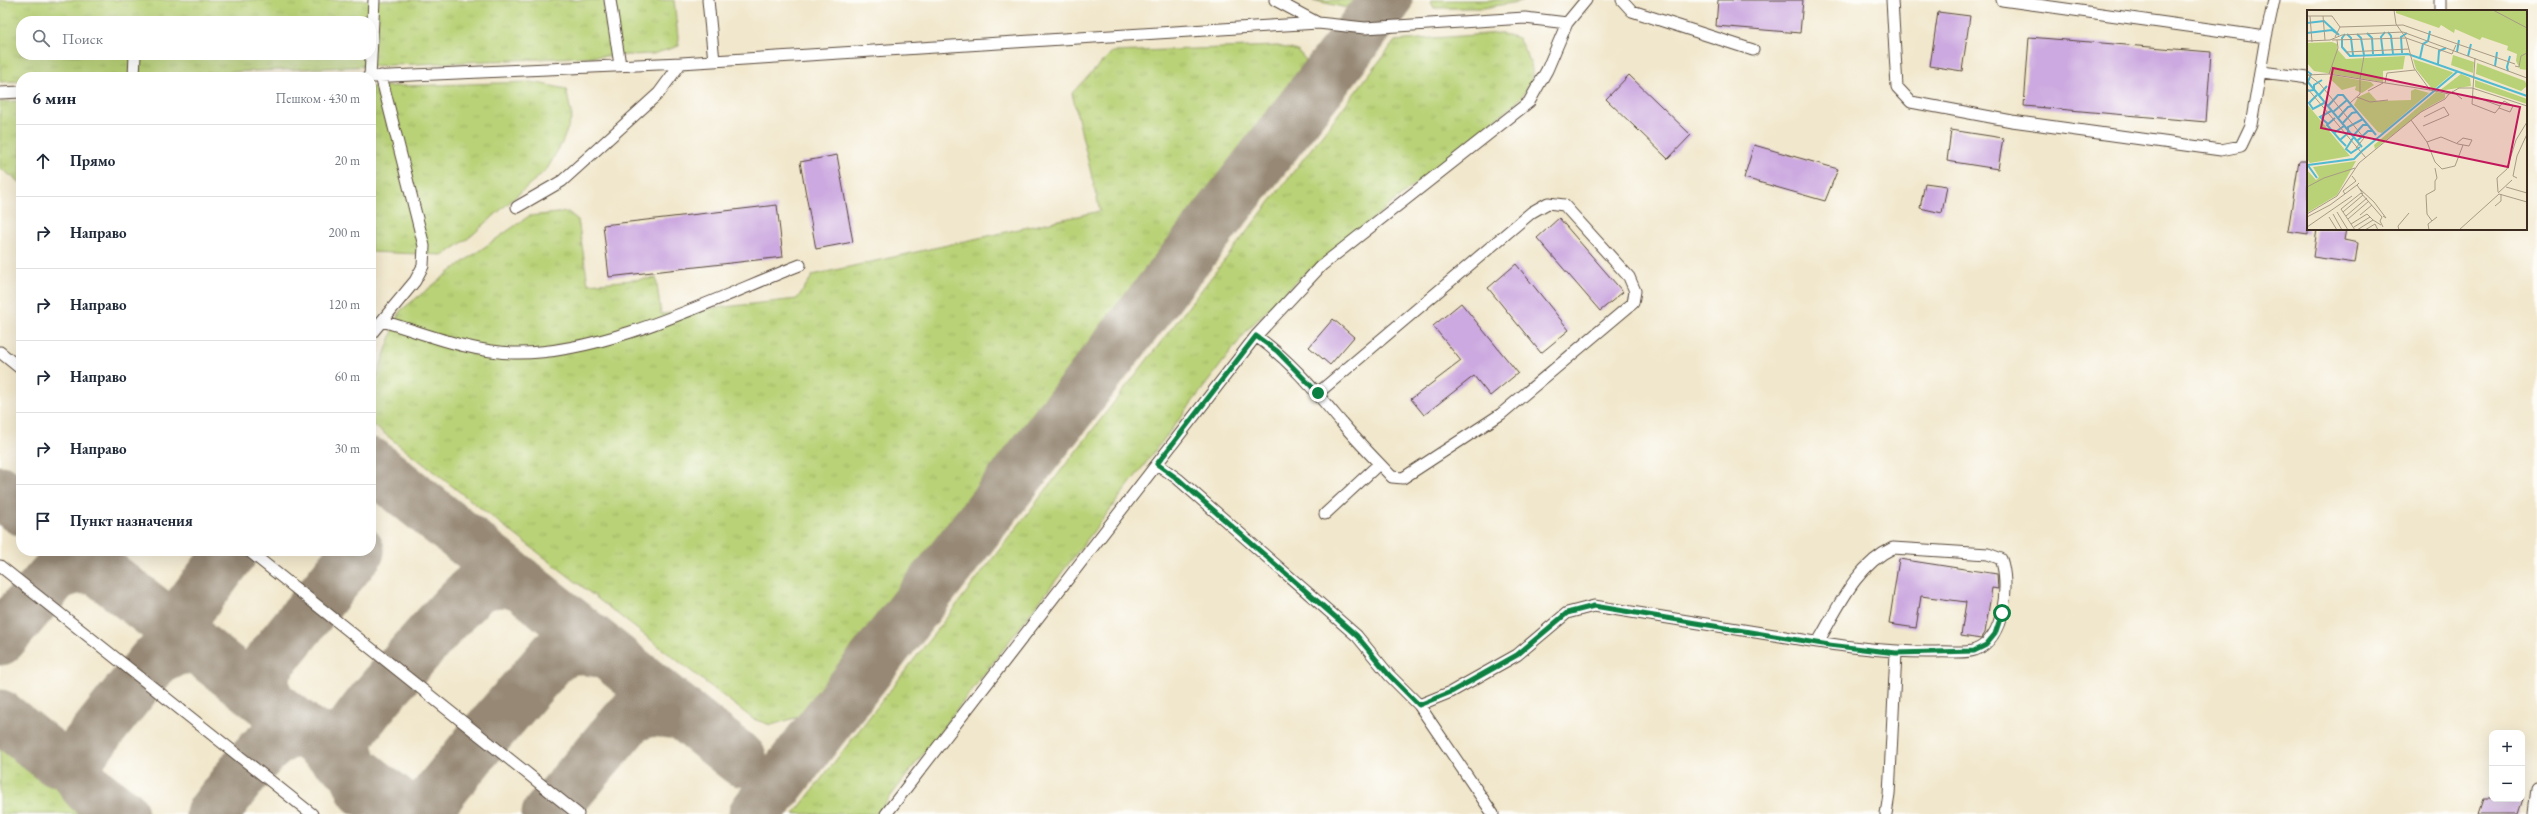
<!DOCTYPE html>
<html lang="ru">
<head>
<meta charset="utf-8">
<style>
  :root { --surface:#fff; --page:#f6f6f7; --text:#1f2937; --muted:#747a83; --line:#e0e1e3 }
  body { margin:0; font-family:"EB Garamond",serif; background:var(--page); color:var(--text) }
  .controls { position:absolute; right:12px; bottom:12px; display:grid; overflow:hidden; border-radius:8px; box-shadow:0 4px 16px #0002 }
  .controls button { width:36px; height:36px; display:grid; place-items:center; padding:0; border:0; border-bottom:1px solid var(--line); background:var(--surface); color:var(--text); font:20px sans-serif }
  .stop { position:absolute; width:12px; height:12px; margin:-9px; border:3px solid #0b8043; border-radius:50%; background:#fff }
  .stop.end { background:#0b8043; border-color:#fff; box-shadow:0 1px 4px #0008 }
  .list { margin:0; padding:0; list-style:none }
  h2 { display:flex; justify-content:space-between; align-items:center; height:52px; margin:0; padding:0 16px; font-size:17px }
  h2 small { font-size:13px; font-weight:400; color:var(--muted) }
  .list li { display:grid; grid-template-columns:26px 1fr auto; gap:12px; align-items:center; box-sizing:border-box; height:72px; padding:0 16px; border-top:1px solid var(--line) }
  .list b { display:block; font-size:15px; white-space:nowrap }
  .list em { font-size:13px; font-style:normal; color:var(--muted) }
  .icon { flex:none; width:22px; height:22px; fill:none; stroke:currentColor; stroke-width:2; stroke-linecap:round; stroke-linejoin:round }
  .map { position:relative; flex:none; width:2537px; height:814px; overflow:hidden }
  .search { position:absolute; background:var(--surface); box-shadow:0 4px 16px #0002; left:16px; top:16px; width:360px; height:44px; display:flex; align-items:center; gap:10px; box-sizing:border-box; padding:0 14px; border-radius:16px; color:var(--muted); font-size:15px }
  .panel { position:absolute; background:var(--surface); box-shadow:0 4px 16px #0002; left:16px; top:72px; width:360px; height:484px; border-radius:16px }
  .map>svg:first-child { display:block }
  .grass { fill:url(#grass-tufts); stroke:#7a7e4a; fill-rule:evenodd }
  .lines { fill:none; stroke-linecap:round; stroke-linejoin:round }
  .taxiway { stroke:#968875; stroke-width:53 }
  .building { fill:#cca9e0 }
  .service-casing { stroke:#564638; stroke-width:13 }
  .service { stroke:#fff; stroke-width:11 }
  .route { stroke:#0b8043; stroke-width:5 }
  .inset-river { fill:none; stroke:#52bad0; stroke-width:2 }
  .inset-road { fill:none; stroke:#a89b86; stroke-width:1 }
  .view { fill:#c2185b; fill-opacity:0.15; stroke:#c2185b; stroke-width:2 }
  .inset-edge { fill:none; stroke:#3b2a1e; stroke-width:2 }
</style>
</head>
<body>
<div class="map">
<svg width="2537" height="814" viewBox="0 0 2537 814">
  <defs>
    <pattern id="grass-tufts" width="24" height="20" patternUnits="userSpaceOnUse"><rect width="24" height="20" fill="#b9d277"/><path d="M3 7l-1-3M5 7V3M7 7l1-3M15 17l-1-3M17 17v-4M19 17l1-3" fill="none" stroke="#a0b466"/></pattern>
  </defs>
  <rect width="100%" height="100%" fill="#fdfcf7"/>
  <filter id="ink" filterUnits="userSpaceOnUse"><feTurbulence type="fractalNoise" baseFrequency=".025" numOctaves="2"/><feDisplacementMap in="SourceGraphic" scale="8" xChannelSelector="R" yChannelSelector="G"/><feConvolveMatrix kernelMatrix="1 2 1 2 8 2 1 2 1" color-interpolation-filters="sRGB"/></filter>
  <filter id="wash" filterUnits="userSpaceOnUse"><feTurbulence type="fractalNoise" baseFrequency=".012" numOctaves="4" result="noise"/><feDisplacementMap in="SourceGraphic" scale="16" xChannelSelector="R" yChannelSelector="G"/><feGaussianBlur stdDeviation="0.9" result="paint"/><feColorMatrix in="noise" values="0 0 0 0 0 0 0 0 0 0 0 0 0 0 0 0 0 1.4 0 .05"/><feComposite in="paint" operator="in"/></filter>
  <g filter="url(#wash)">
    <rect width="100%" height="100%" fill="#f1e7cc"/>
    <!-- grass -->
    <path class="grass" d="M0,0h674l5,46 -26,8 -541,23h-91v4l-21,1zM21,21h350v34h-350z
      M1313,0h54l-8,11z
      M1430,0h99l-46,8h-49z
      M1500,33l18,5c16,31 22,35 -1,64l-220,178 -48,48 -372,486h-83l601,-773z
      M1278,46l20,5 14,16 -507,648 -34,10 -18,-6 -381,-295 -1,-32 29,-81 56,-44 73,-51 39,-4 10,8 10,64 68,-6 5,36 136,-15 16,-24 287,-64 -28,-118 40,-41z
      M532,82l34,7 6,28 -10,26 -15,26 -77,68 -26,18 -73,-3v-165z
      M21,101v82l-21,-15v-66z
      M0,743l89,71h-89z"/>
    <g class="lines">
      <!-- taxiway -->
      <path class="taxiway" d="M371,464l370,296
        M0,492l21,17
        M75,551l336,263
        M0,639l54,-63c14,-8 29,-11 45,-6
        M191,642l-6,-17 1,-13 46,-61
        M268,702c-5,-14 -7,-22 -2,-36l92,-115
        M0,716l57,45 12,-1 11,-6
        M363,790c-6,-18 -20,-34 -15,-54 4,-14 114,-139 129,-149 13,-8 28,-6 42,-5
        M122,814c-21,-17 -52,-29 -42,-60l74,-93 20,-11 22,-4
        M212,814c19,-23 53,-81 85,-82 11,-1 22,8 36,7
        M429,814l4,-14 50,-62 73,-84 20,-7 30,5
        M548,814l82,-97 20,-7 32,3
        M755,814l631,-814"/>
    </g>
    <g id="blocks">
      <!-- building -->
      <path class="building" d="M1718,0h85l-3,33 -84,-7z
        M1938,12l32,4 -8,55 -32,-5z
        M2029,37l182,15 -5,70 -182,-16z
        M1629,75l62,60 -23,24 -62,-60z
        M1951,130l52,8 -5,31 -51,-8z
        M1754,145l84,24 -13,32 -81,-23z
        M837,155l16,87 -37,7 -16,-87z
        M2299,161h9v73l-20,-3z
        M1925,183l22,3 -5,27 -22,-5z
        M777,205l6,52 -174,20 -6,-52z
        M1559,218l64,74 -23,19 -63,-73z
        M2317,229h29l-2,11 14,3 -3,20 -42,-6z
        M1516,264l53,66 -28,23 -53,-65z
        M1461,303l57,70 -28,23 -16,-20 -50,39 -13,-16 50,-38 -28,-35z
        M1333,319l21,18 -24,28 -21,-18z
        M1899,559l98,15 1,15 -6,-1 -7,45 -4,6 -20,-3 5,-34 -45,-6 -5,32 -27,-4z
        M2483,799h40l-5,15h-40z"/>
    </g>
  </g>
  <g filter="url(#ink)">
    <use href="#blocks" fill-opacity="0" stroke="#564638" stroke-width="1"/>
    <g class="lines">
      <!-- service casing -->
      <g class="service-casing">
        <path id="service" d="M610,0l10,65
          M708,0l6,61
          M1275,0l43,23 47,5 160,-10 42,5 19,-23
          M1622,0l10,11 121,39
          M1892,0l5,87 14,15 101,19 209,29 20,-4 10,-21 15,-88 -264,-37
          M2440,11v-11
          M2266,37l8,-37
          M2262,72l46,6
          M134,77l1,-22
          M368,77l313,-14 637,-40
          M370,77l4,-77
          M0,93l21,-1
          M517,207l45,-26 31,-28 66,-60 22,-30
          M382,321c42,12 87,31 132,32 90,2 202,-55 286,-88
          M371,334l44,-53 8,-15 1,-20 -43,-170
          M1256,336c34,24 59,55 86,87 16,19 33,36 50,54l11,1 98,-64 132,-111 2,-12 -6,-14 -65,-72 -16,-2 -16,9 -214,181
          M0,352l21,17
          M1157,464l21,15 179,157 32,39 30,30 32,-13 66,-37 50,-42 27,-7c60,10 120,19 180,29 54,9 106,18 162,17 12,-1 29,2 39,-2 30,-11 35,-66 26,-91l-13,-5 -95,-6c-37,17 -55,60 -75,94
          M1325,514l54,-50
          M249,551l329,263
          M0,566l312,248
          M1419,705l74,109
          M886,814l370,-478 65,-70 208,-164 18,-32 20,-47
          M1886,814l3,-19 7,-142
          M2534,814l3,-26"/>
      </g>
      <!-- service -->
      <use href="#service" class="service"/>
    </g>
  </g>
  <g class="lines" filter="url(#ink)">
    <!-- route -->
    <path class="route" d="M1318,393l-41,-42 -21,-15 -99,128 21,15 179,157 32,39 30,30 32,-13 66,-37 50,-42 27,-7 235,39 67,8 78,-2 12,-6 9,-11 7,-21"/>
  </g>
  <!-- overview -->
  <g transform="translate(2307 10)">
    <rect width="220" height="220" fill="#f1e7cc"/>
    <path d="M89,0h128l3,1v59l-7,-1 -4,-8 1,-7 -10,-4 1,-4 -26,-9 -2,3 -25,-11 -1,4 -13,-8 -2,3 -43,-15zM25,32l5,2v5l9,10 59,-3 -2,13 -20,2v11l-69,-11 -7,-8v-20zM146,45l21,7 -1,11 -22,-8zM106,49l39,13 1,1 -20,17 -17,-21zM170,53l48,18 2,5 -6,5 -45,-17zM154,64l9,4 1,8 -32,5zM24,65l40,7 3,3 -12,8 -7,-3 1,-4 -14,4 -13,-12zM168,70l52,19v5l-52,-17zM108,79l14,4 -47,40 -4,-1 -24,-27 4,-8 11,-5 8,9 34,-1v-9zM129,82l9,2v4l-20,11 -50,40 -1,-4zM0,94l43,52 -40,7 -3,-4zM49,151l-19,34 -30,18v-43l9,10 3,-3 -6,-10z" fill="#b9d277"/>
    <path class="inset-river" d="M0,13l17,-2 15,14 -7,-5 -25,3M81,22l3,4 2,18M60,23l5,5 1,16M38,24l-3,4v9l8,9 58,-2 119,42M40,24l4,4 2,17M50,24l4,4 3,17M150,42l2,-12M95,43l-1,-16 6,-4M76,44l-2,-17 4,-5M161,46l3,-12M113,48l3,-14 5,-3 2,-10M131,54l1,-13 7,-3M188,56l2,-14M0,61l4,3 -3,8M201,61l-1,-4 3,-11M0,71l55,66M0,81l7,-1v-5l8,-5M10,85l-8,8 4,6 11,-6M12,85l8,-9M21,96l10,-11h5l33,40M26,102l14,-12M31,108l10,-11 4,-1M21,114l-8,-7 11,-6M35,114l10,-11 5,-1M27,123l-7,-8 8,-7M46,126l10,-11h5M46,128l-7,11 5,4 9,-6M33,130l-6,-7 10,-7M50,131l11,-10h5M39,136l-6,-6 8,-7v-6l15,-8M55,141l96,-80M0,154l10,14M1,155l46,-6 9,-9"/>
    <path class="inset-road" d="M87,0l2,14 10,14 8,30 16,22 19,4 10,-6h13l55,18M186,0l34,18M0,6h25l8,11M3,6l2,26M16,6l2,24M28,27l5,-10 63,-2 112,39M25,30l74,-2 46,16 4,-9M0,31l23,-1 12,-5 61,-3 124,46M41,44l-2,-2 63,-3M168,48l-3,46 23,9 4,-5M208,56l4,1 2,-11 6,-3M0,64l13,10 44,54 -8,10M22,64l9,-26 -1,-8M0,65l22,-1 101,16M53,69l4,-23M78,73l2,-10 28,-3M0,78l59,70M61,81l15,-8M145,81l10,8M166,86l27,10 -1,2 11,4 3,-6 -9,-5 -4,5M50,87l13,5 18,-2M43,93l10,-9v-15M104,110l16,22 14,-5 17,7 11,2 3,-6 -9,-2 -6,5M116,116l26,-11 -5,-8 -20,10M120,132l8,20 7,7 13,-3 8,-21M210,168l-4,-2 4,-20 10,-22M52,173l-2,2 6,9M0,177l17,-9 31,-10M199,177l21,6M53,179l14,13 12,16 -3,-2M191,182l-1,-14 10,-9 9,-29 11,-18M191,183l14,-13M38,184l-2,-3 13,-10 -4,-5M188,196l6,-5v-7M30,202l11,18M36,202l20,-17M0,204l30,-18 22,-33 62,-51 24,-13 4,-5M26,204l9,16M53,205l12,-10M39,206l21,-18M0,207l23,-12 27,-20M22,207l8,13M41,209l21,-18M125,211l-5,-7 -1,-19 9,-5v-9l2,-3 -2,-10M44,214l16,-10 3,3M0,217l45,-31M47,217l16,-10 3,3M48,220l-14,-21 20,-16 21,24 -2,4 3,6M50,220l16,-10 8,5M58,220l10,-6 3,6M92,220l-1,-4 11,-13M122,220l-1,-6 9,-7M152,220l40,-36 28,8"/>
    <path class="view" d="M26,58l187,39 -12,60 -187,-39z"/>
    <rect width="220" height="220" class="inset-edge"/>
  </g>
</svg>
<div class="controls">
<button>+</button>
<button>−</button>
</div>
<div class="stop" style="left:2002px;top:613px"></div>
<div class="stop end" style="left:1318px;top:393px"></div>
<div class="search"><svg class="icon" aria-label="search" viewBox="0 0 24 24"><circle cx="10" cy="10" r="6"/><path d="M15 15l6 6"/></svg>Поиск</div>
<section class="panel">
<h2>6 мин<small>Пешком · 430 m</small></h2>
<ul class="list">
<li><svg class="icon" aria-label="ahead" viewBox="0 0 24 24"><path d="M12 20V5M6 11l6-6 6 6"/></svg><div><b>Прямо</b></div><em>20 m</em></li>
<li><svg class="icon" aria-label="right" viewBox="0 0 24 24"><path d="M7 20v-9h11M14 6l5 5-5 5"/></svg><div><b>Направо</b></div><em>200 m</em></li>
<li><svg class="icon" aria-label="right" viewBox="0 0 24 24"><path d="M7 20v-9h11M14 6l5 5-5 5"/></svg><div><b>Направо</b></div><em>120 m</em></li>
<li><svg class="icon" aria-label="right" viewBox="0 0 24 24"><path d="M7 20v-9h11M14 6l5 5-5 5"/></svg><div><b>Направо</b></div><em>60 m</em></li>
<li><svg class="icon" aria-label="right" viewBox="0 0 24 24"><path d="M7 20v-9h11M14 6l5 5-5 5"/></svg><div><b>Направо</b></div><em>30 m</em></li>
<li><svg class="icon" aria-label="arrive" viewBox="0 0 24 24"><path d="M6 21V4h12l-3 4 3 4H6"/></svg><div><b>Пункт назначения</b></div></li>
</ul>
</section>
</div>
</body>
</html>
